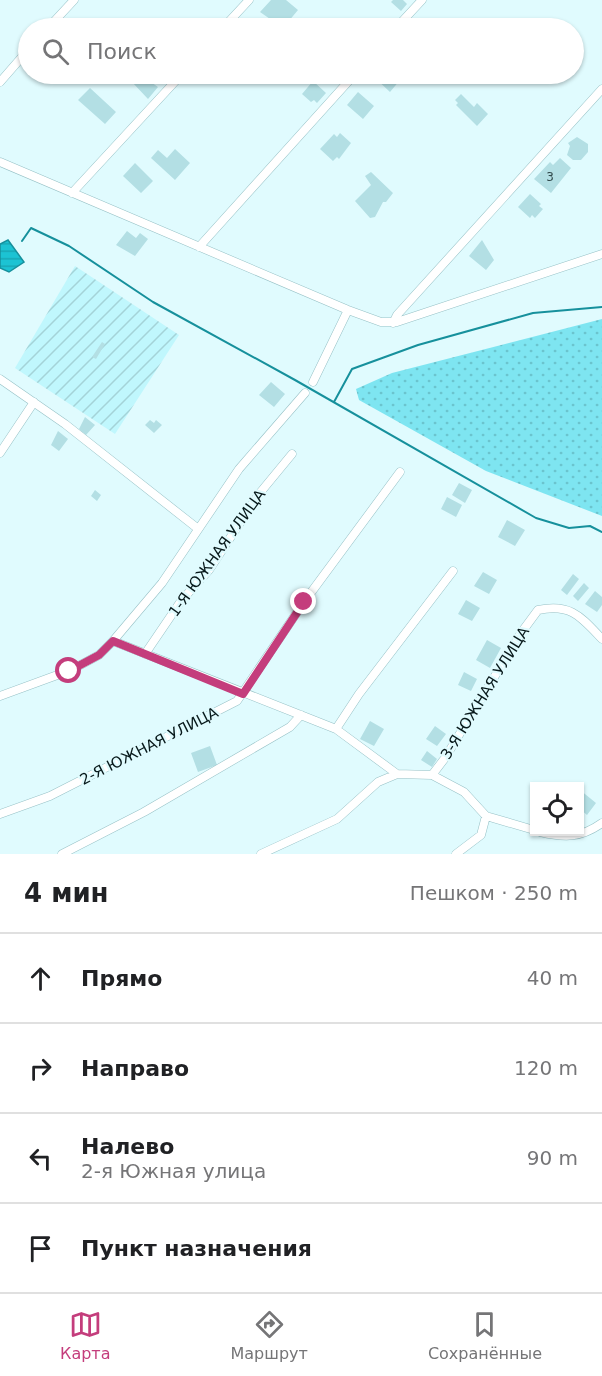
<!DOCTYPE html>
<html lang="ru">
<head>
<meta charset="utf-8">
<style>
  :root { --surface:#fff; --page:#f6f6f6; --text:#202124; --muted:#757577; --line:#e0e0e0; --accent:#c43d7c }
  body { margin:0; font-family:"DejaVu Sans",sans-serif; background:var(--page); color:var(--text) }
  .controls { position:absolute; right:18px; bottom:18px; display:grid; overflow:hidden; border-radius:0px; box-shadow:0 2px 4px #0004 }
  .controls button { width:54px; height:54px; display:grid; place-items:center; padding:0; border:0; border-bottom:2px solid var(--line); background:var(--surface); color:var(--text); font:30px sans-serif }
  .stop { position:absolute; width:18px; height:18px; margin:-14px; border:4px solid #c43d7c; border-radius:50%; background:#fff }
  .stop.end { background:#c43d7c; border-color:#fff; box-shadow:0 2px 6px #0008 }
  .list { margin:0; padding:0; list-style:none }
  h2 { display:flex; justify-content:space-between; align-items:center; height:78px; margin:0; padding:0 24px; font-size:26px }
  h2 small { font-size:20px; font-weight:400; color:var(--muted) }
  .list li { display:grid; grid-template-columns:39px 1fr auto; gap:18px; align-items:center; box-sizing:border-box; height:90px; padding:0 24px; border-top:2px solid var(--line) }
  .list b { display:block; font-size:22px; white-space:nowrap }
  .list p { margin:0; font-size:20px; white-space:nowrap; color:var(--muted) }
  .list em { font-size:20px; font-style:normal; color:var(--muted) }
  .icon { flex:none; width:33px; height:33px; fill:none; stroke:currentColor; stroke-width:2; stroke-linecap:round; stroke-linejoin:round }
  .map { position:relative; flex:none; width:602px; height:854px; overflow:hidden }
  .search { position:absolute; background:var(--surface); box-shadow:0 2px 4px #0004; left:18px; right:18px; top:18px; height:66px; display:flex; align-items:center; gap:15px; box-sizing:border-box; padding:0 21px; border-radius:33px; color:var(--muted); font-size:22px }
  .sheet { height:438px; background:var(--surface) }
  nav { display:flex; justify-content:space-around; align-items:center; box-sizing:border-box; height:84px; border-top:2px solid var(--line); background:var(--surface); font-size:16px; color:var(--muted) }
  nav a { display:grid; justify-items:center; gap:3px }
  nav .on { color:var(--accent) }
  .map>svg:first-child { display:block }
  .industrial { fill:url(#industrial-furrows) }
  .grass { fill:url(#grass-dots) }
  .water { fill:url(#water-rules); stroke:#16909c; stroke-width:1.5 }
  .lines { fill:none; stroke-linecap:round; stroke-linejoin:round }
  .stream { stroke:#16909c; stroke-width:2 }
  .building { fill:#b3dfe4 }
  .street-casing { stroke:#96c1c6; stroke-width:9 }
  .street { stroke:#fff; stroke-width:8 }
  .route { stroke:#c43d7c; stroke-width:8 }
  .labels { text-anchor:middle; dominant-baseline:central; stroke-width:4.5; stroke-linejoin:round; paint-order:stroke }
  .number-label { font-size:12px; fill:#324a4c }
  .street-label { font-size:15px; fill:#07181a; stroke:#e0fbfe }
</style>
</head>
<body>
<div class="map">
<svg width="602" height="854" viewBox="0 0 602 854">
  <defs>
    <pattern id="industrial-furrows" width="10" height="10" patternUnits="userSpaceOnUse" patternTransform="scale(1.5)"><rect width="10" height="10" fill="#c0f7fd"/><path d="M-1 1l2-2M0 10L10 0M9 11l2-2" fill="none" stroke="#a4d3d8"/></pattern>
    <pattern id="grass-dots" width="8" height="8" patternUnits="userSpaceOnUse" patternTransform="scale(1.5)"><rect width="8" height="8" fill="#7ee5f1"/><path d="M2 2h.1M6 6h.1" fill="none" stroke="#6bc4ce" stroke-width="1.8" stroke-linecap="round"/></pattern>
    <pattern id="water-rules" width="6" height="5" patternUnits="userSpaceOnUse" patternTransform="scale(1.5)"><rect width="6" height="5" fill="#1cc3d3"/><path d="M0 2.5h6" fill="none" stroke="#18a7b5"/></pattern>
  </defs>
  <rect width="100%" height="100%" fill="#e0fbfe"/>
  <!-- industrial -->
  <path class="industrial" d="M75,266l104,69 -64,99 -100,-66z"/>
  <!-- grass -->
  <path class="grass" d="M602,319v197l-116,-45 -127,-71 -3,-11 36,-16z"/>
  <!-- water -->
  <path class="water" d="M8,240l16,22 -15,10 -9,-4v-24z"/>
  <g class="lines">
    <!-- stream -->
    <path class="stream" d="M22,241l9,-13 38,18 84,56 142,78 241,138 33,10 21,-2 12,6
      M334,402l18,-33 66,-24 115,-32 69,-6"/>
  </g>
  <!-- building -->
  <path class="building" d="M271,0h15l12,10 -15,18 -23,-16z
    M393,0h10l4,4 -6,7 -10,-9z
    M139,74l19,13 -10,12 -16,-17z
    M245,74h12l-5,6z
    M377,74h16l7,6 -10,12 -16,-15z
    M313,81l13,12 -9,10 -3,-3 -3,2 -9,-8z
    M90,88l26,24 -11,12 -27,-24z
    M358,92l16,14 -11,13 -16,-14z
    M461,94l13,13 3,-4 11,11 -11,12 -21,-21 2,-2 -3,-3z
    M340,133l11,10 -12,16 -2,-2 -4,4 -13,-12 14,-15 3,3z
    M577,137l11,7v8l-7,8h-8l-6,-5 3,-9 -2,-3z
    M175,149l15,14 -15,17 -24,-22 7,-8 9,8z
    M560,158l11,10 -20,25 -17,-14 16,-17 3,3z
    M135,163l18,18 -12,12 -18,-17z
    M371,172l22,21 -7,9h-3l-8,15 -5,1 -15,-17 16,-16 -6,-9z
    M530,194l11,10 -2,2 4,3 -8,9 -3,-3 -2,3 -12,-11z
    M127,231l9,7 4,-5 8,6 -13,17 -19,-11z
    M482,240l12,20 -8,10 -17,-14z
    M102,342l3,2 -9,15 -4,-2z
    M271,382l14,12 -11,13 -15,-12z
    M85,417l10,8 -9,10 -7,-6z
    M150,420l4,3 2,-3 6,5 -8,8 -9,-8z
    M58,431l10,8 -9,12 -8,-6z
    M459,483l13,7 -7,13 -13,-8z
    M95,490l6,5 -4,6 -6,-5z
    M447,497l15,8 -6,12 -15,-8z
    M507,520l18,10 -10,16 -17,-9z
    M483,572l14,8 -8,14 -15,-8z
    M573,574l6,5 -12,16 -6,-5z
    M584,583l5,5 -11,13 -5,-5z
    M595,591l7,6v8l-5,7 -12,-8z
    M466,600l14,8 -8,13 -14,-7z
    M487,640l14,8 -11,20 -14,-8z
    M464,672l13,7 -6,12 -13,-6z
    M370,721l14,8 -10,17 -14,-7z
    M435,726l11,8 -9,12 -11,-7z
    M210,746l7,19 -19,7 -7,-19z
    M427,751l10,8 -5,8 -11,-7z
    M580,790l16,13 -9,12 -7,-6z"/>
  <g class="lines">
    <!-- street casing -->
    <g class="street-casing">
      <path id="street" d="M48,28l26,-28
        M223,28l26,-28
        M396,28l26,-28
        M0,82l28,-32
        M0,162l348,148 33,12h16l205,-68
        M72,193l110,-119
        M199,247l156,-173
        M393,323l4,-8 205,-226
        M0,379l65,45 132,104
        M313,382l35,-72
        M0,453l34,-51
        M113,641l223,88 61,45 35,1 32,17 22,24 48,14
        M145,654l36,-53 28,-31 50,-76 33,-40
        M0,696l71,-26 28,-15 14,-14 49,-58 77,-114 66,-76
        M336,729l23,-35 94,-123
        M432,775l13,-17 76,-125 17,-23c33,-7 43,7 64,29
        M0,814l50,-18 187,-95 67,-99 96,-130
        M540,832c25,6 41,6 62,-9
        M62,854l82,-42 146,-85 11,-12
        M261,854l76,-35 41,-37 19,-8
        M456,854l25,-19 5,-19"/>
    </g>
    <!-- street -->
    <use href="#street" class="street"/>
  </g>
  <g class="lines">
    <!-- route -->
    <path class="route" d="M69,671l30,-16 14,-14 130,53 61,-92"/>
  </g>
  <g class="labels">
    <!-- number labels -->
    <g class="number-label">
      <text x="550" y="177">3</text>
    </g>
    <!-- street labels -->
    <g class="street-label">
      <text transform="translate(217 553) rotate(-54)">1-Я ЮЖНАЯ УЛИЦА</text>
      <text transform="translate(485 693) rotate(-58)">3-Я ЮЖНАЯ УЛИЦА</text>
      <text transform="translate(149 746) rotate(-27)">2-Я ЮЖНАЯ УЛИЦА</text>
    </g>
  </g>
</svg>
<div class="controls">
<button><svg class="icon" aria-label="locate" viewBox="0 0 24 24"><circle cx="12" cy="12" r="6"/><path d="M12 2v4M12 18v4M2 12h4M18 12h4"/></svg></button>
</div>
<div class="stop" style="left:69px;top:671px"></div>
<div class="stop end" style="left:304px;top:602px"></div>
<div class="search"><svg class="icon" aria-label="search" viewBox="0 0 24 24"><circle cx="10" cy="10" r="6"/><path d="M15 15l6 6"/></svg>Поиск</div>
</div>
<section class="sheet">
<h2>4 мин<small>Пешком · 250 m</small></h2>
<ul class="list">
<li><svg class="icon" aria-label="ahead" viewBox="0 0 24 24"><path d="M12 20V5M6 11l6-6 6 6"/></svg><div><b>Прямо</b></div><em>40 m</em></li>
<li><svg class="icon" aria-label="right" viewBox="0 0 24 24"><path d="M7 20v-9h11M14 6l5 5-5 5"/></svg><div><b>Направо</b></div><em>120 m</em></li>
<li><svg class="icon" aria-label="left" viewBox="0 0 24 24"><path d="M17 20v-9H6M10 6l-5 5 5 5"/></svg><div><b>Налево</b><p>2-я Южная улица</p></div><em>90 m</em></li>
<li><svg class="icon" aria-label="arrive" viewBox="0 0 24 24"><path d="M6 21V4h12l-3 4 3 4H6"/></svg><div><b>Пункт назначения</b></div></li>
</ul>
</section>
<nav>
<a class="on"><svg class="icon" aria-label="map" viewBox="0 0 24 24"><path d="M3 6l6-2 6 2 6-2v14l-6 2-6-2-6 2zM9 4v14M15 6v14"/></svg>Карта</a>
<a><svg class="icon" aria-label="directions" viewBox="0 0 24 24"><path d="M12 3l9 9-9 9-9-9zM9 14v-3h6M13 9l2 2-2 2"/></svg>Маршрут</a>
<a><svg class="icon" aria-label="saved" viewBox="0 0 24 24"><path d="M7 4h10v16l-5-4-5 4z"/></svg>Сохранённые</a>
</nav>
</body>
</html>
